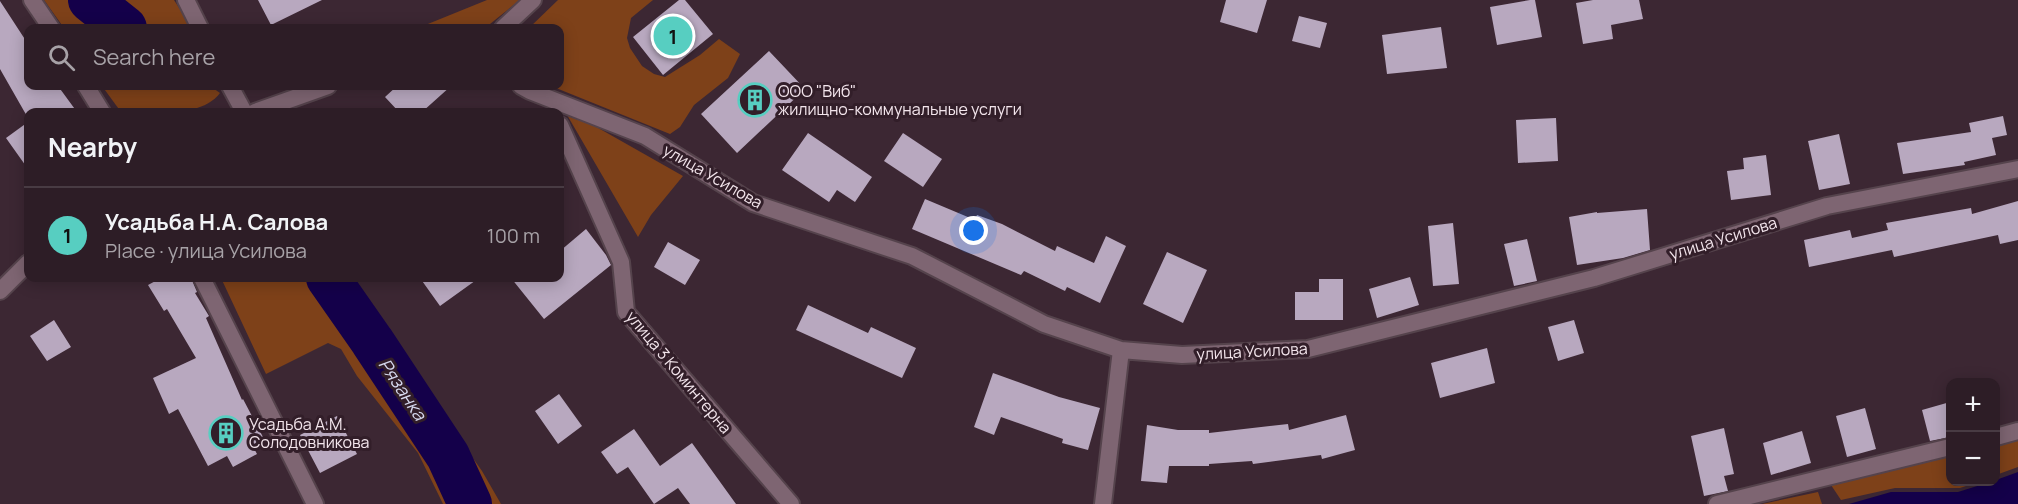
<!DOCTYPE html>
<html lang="en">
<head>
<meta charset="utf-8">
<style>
  :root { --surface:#2d1d26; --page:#35262e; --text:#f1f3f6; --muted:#a7a2a7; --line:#483b43; --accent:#57cec1 }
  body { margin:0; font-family:Manrope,sans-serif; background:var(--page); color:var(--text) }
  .controls { position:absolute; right:18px; bottom:18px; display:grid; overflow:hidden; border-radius:12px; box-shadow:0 3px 15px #0003 }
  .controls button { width:54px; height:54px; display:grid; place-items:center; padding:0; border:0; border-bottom:2px solid var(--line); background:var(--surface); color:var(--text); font:30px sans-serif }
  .you { position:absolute; left:974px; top:231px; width:21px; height:21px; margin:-15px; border:4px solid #fff; border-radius:50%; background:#1a73e8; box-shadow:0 0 0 9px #1a73e833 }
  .badge { display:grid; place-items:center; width:39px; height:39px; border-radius:50%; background:var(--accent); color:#111; font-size:20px; font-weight:700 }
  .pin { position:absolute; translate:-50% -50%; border:3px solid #fff; box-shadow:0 2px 6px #0006 }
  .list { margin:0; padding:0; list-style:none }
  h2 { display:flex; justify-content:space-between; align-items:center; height:78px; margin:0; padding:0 24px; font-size:26px }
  h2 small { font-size:20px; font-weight:400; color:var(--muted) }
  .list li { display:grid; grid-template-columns:39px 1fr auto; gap:18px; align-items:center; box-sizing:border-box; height:96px; padding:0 24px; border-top:2px solid var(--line) }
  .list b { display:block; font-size:22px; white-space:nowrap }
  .list p { margin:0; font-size:20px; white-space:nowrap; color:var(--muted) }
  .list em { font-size:20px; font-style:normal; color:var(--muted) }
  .icon { flex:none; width:33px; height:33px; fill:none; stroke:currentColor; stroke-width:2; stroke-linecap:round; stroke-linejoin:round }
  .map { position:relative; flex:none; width:2018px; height:504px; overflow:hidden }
  .search { position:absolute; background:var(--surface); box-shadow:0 3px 15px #0003; left:24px; top:24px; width:540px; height:66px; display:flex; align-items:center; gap:15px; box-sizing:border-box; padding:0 21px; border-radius:12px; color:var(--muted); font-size:22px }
  .panel { position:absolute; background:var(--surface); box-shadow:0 3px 15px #0003; left:24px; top:108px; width:540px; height:174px; border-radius:12px }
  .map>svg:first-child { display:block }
  .forest { fill:#7e4119 }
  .water { fill:#14004a }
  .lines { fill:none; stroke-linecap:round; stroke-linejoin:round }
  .river { stroke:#14004a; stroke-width:44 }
  .building { fill:#b8a8bf }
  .minor-casing { stroke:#55434c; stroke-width:20 }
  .minor { stroke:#7e6572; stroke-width:16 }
  .labels { text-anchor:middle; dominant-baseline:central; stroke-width:6; stroke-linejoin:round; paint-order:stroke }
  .poi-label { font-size:16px; fill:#f3e5ec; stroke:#321e29; text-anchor:start }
  .street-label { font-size:16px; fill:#f3e5ec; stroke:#321e29 }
  .water-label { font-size:18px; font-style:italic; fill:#d6d8ee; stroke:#321e29 }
</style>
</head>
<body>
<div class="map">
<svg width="2018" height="504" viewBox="0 0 2018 504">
  <rect width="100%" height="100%" fill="#3c2733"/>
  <!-- forest -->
  <path class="forest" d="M44,0h130l18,28h-128z
    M487,0h33l-35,28h-67z
    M558,0h95l-22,18 -4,20 3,10 12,18 12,8 11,3 35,-22 19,-16 21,15 -12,24 -34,27 -14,22 -10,7 -119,-48h9v-58h-31z
    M102,86h108l10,7c-18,25 -71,20 -99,19z
    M563,108l120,68 -32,39 -13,22z
    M221,278h101l8,9 39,70 39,16 12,10 62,88 19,33h-58l-25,-51 -61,-77 -16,-27 -13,-6 -62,31z
    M2018,440v27l-22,8v-29z
    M1950,456v26h28l-18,6h-65l-54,12 -10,-15z
    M1818,492l4,12h-60z"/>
  <!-- water -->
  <path class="water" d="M2018,472v32h-169l42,-12h67l32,-10h6v-2z"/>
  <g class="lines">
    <!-- river -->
    <path class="river" d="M90,0l35,28
      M328,278l44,63 76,115 22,48"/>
  </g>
  <!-- building -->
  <path class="building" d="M258,0h64l-51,25z
    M679,0h6l28,34 -50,41 -30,-38z
    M1226,0h41l-10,33 -37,-11z
    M1530,0h5l7,37 -45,8 -7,-38z
    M1593,0h46l4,19 -32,6 2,14 -30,5 -7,-41z
    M0,1l28,43v42h30l19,26h-49v6l-28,-49z
    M1299,16l28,7 -7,25 -28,-7z
    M1441,27l6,41 -60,6 -5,-39z
    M769,51l36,38 -68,64 -36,-39z
    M397,86h54l-29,26h-23l-14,-15z
    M2003,116l4,19 -15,3 4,17 -32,7 1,3 -62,9 -6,-31 74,-11 -2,-9z
    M1556,118l2,43 -40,2 -2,-43z
    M28,122v47l-22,-31z
    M808,133l64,44 -17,25 -18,-12 -8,12 -47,-32z
    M903,133l39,26 -19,28 -39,-26z
    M1839,134l11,50 -31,6 -11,-49z
    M1766,155l5,40 -40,5 -4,-29 17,-2 -1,-11z
    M925,199l50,21 2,-5 25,9 53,27 2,-5 37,17 12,-27 20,10 -26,57 -33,-16 -2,4 -41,-20 -3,4 -109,-46z
    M2018,201v39l-18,4 -2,-9 -104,22 -2,-7 -83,17 -5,-27 46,-10 2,8 36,-8 -2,-7 85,-15 1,6z
    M1647,209l3,41 -27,8 -46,7 -8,-48 28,-5v1z
    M1453,223l6,61 -26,2 -5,-60z
    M586,229l20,26 5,10 -67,54 -33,-41h49v-27z
    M1527,239l10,42 -23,5 -10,-42z
    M668,242l32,18 -15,25 -31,-18z
    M1167,252l40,18 -24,53 -40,-19z
    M1410,277l9,28 -42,13 -8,-29z
    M161,278h30l6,14 -2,1 14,23 -3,2 36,82 1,-1 21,40 -12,6 5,9 -24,13 -6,-11 -19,10 -30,-57 -9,5 -16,-36 43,-20 -29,-49 -3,2 -16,-26z
    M420,278h59l-39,28z
    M1319,279h24v41h-48v-28h24z
    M808,305l60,28 3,-6 45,21 -14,30 -106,-48z
    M54,320l17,27 -24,14 -17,-25z
    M1574,320l10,33 -26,8 -10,-34z
    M1487,348l8,35 -55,15 -9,-35z
    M993,373l66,24 41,11 -12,42 -26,-7 1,-4 -62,-22 -7,18 -20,-8z
    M559,394l23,32 -24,18 -23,-33z
    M1950,402v35l-20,4 -8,-31z
    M1865,408l11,41 -29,8 -11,-41z
    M1346,415l9,35 -33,9 -1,-4 -68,9 -1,-3 -43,3v2h-40l-2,17 -26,-2 6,-56 31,5h31v3l79,-9 1,6z
    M337,416l20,38 -37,19 -20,-38z
    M1724,428l10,46 -10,2 4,15 -24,5 -13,-60z
    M634,429l26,37 32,-23 44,61h-46l-12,-16 -24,16 -26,-37 -11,7 -16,-22z
    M1802,431l9,32 -40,12 -8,-32z"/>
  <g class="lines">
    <!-- minor casing -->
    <g class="minor-casing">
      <path id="minor" d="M32,0l19,28
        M186,0l14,28
        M503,28l30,-28
        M86,86l16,26
        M230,86l14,26
        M521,86l9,5 115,45 108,67 159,53 132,68 77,26 61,5 126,-6 286,-71 233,-72 191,-37
        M255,112l73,-26
        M560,125l61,137 5,50 165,192
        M202,278l113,226
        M0,291l28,-28
        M1996,437l22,-6
        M1103,504l18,-154
        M1717,504l233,-57"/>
    </g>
    <!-- minor -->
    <use href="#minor" class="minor"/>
  </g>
  <!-- icons -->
  <defs>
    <g id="building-ring" transform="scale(1.725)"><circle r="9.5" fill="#321e29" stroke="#57cec1" stroke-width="1.5"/><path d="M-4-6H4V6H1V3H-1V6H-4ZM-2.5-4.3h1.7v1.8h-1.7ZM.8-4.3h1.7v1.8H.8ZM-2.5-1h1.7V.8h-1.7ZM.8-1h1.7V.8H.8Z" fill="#57cec1"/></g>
  </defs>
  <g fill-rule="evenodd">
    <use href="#building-ring" x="755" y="100"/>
    <use href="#building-ring" x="226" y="433"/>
  </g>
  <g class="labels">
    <!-- poi labels -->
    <g class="poi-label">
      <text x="778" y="91">ООО "Виб"<tspan x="778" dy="18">жилищно-коммунальные услуги</tspan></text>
      <text x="249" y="424">Усадьба А.М.<tspan x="249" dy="18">Солодовникова</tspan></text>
    </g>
    <!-- street labels -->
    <g class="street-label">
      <text transform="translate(713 176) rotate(30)">улица Усилова</text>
      <text transform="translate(1723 238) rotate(-17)">улица Усилова</text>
      <text transform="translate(1252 351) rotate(-3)">улица Усилова</text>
      <text transform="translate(679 372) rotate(50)">улица 3 Коминтерна</text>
    </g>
    <!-- water labels -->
    <g class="water-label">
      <text transform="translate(403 389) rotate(56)">Рязанка</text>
    </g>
  </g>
</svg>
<div class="controls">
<button>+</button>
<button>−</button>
</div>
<div class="you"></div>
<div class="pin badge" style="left:673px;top:36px">1</div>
<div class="search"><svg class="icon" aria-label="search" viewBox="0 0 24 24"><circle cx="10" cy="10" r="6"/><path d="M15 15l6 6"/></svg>Search here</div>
<section class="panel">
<h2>Nearby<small></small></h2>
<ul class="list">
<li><span class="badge">1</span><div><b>Усадьба Н.А. Салова</b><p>Place · улица Усилова</p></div><em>100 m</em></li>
</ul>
</section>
</div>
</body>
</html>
